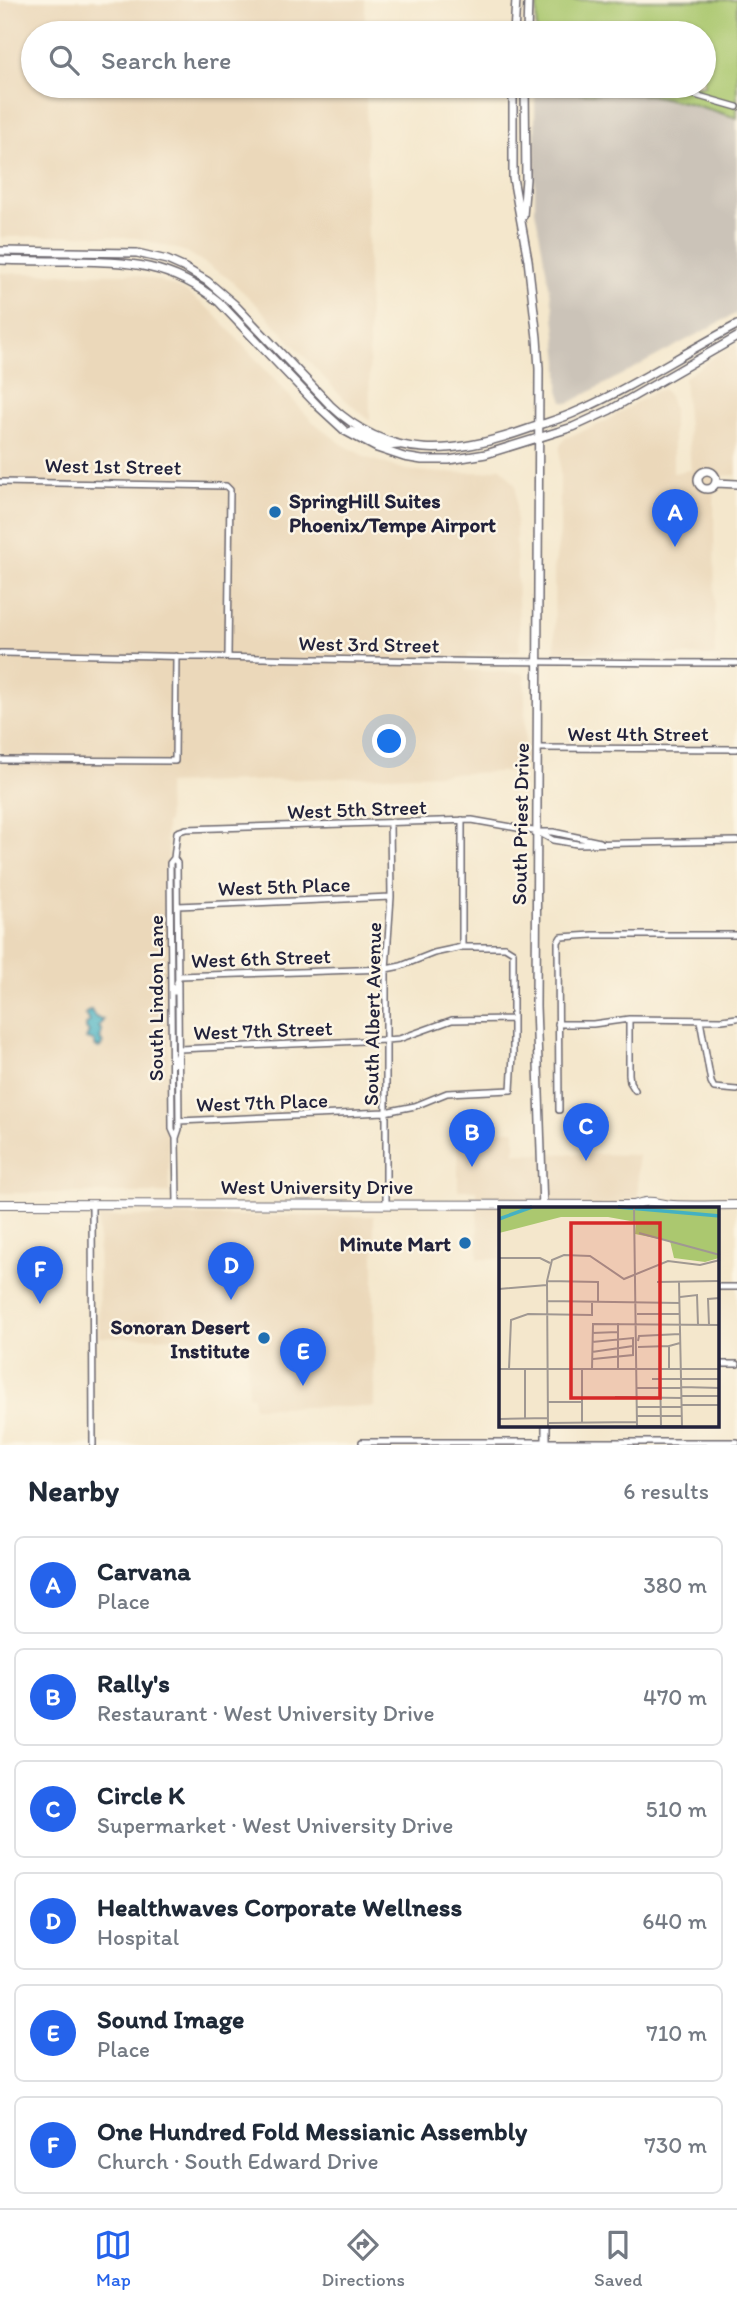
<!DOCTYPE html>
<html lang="en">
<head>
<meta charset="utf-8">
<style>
  :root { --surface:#fff; --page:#f2f2f3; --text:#1f2937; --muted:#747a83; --line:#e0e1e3; --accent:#2563eb }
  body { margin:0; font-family:Itim,sans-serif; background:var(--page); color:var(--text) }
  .you { position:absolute; left:390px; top:742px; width:24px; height:24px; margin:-18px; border:5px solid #fff; border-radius:50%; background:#1a73e8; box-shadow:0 0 0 10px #1a73e833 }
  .badge { display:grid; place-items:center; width:46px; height:46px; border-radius:50%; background:var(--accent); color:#fff; font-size:23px; font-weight:700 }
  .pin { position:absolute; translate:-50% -58px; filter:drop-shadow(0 2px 4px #0008) }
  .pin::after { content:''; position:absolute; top:37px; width:24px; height:21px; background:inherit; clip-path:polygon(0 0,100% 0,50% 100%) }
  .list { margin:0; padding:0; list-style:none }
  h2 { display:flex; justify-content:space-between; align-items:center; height:91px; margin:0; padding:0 28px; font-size:30px }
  h2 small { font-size:23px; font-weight:400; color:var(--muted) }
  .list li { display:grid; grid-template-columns:46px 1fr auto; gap:21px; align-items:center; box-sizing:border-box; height:98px; margin:0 14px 14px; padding:0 14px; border:2px solid var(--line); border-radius:10px }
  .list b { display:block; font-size:26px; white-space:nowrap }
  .list p { margin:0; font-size:23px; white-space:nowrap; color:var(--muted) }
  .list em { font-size:23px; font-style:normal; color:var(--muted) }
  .icon { flex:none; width:38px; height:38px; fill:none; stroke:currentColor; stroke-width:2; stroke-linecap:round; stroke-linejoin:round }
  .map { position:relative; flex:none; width:737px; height:1445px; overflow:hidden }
  .search { position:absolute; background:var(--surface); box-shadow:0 2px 5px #0004; left:21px; right:21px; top:21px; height:77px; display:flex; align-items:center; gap:18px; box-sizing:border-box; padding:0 24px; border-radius:38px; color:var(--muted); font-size:26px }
  .sheet { height:763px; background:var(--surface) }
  nav { display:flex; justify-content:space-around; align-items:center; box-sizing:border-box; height:98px; border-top:2px solid var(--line); background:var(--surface); font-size:19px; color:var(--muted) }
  nav a { display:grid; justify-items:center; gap:4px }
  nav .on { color:var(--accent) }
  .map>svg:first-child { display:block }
  .built { fill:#ebd8ba }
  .industrial { fill:#cbc3b8 }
  .green { fill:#abc86f; stroke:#667555; stroke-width:2 }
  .water { fill:#44b1c2; stroke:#336a7e; stroke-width:2 }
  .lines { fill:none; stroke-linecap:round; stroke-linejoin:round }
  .street-casing { stroke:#6c676e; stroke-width:8 }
  .secondary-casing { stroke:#6c676e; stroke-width:10 }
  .primary-casing { stroke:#6c676e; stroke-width:10 }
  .street { stroke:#fff; stroke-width:5 }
  .secondary { stroke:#fff; stroke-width:7 }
  .primary { stroke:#fff; stroke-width:8 }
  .poi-dot { fill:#1f6fb2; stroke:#fcf5e5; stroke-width:2.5 }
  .labels { text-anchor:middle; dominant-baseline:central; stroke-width:5; stroke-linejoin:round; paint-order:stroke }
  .street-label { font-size:21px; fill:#22223b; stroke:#fcf5e5 }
  .poi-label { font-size:21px; font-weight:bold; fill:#22223b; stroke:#fcf5e5; text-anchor:end }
  .inset-river { fill:none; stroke:#44b1c2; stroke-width:3.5 }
  .inset-road { fill:none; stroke:#a09892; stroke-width:2 }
  .view { fill:#d62828; fill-opacity:0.15; stroke:#d62828; stroke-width:3.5 }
  .inset-edge { fill:none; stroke:#22223b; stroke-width:3.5 }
</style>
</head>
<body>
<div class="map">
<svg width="737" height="1445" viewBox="0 0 737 1445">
  <rect width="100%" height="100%" fill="#fcf5e5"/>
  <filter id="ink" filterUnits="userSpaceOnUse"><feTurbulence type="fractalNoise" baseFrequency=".0143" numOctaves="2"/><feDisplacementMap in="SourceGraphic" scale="14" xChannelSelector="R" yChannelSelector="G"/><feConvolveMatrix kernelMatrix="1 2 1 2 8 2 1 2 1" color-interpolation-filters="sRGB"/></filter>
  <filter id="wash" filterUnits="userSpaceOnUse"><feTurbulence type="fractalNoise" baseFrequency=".00686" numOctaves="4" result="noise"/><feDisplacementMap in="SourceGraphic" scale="28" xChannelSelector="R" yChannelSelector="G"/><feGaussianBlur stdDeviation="1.57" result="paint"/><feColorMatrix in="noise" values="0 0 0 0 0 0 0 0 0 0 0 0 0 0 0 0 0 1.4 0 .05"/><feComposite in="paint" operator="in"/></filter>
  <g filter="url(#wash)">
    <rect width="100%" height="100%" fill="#f4e7cc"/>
    <!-- built -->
    <path class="built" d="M0,0h365v33h-332v53h333l4,335 -29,-25 -85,-92 -28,-26 -41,-26 -50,-14 -46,-3 -91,2z
      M0,273l131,1 30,7 24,10 28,21 100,110 29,22 25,14 39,12 37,3 42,-1 16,-5 15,19v66l4,98 -4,2 -48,2 -3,16 57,3 3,2v96l-358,13 1,38 -2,1v19l2,1 1,350h-169z
      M737,344v131l-23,1 1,180 -160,-4 -1,-82 6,-37v-87l5,-8 35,-14 56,-33 7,-2 6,7 4,13v64l18,-3 -7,-92 34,-24z
      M458,1130h57v23l123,2v54h-137v50h-23l-1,-69h-19z
      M177,1216h197v191h-121v-11l-5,-1 -1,-57 -148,-1 -1,-120z"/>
    <!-- industrial -->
    <path class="industrial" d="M535,92l115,3 38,8 49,15v195l-168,90 -6,-1 -4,-12v-29l-6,-55 -18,-96z"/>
    <!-- green -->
    <path class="green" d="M537,0h200v118l-49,-15 -38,-8 -115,-3v-6h169v-53h-168z"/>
    <!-- water -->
    <path class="water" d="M91,1010l4,7 8,3 -4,7 3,4 -2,8 3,5 -4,4 -4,-2 -1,-5 -8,-2 3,-7 -3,-3v-4l4,-4 -5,-7z"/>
  </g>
  <g filter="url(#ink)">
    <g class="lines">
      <!-- street casing -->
      <g class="street-casing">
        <path id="street" d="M654,86l27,5 56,16
          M0,482l226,4 4,4 -2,166
          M0,653c246,5 491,10 737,10
          M538,748l199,1
          M0,760l175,1 1,-105
          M462,820v127
          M541,832h12l47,10
          M174,858l3,5 2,266 -3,9 1,65
          M178,906l213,-9
          M174,992l5,-16 207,-7 15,-3 33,-13 28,-6h43l8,5v103l-2,35 -64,3 -32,13 -30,6 -206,9
          M629,1019v55l1,8 5,8
          M700,1020l11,62 3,6 23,2
          M558,1024h35l36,-5 93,1 15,-2
          M174,1064l5,-15 207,-9 13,-1 53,-19 61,-1
          M559,1110l-1,-168 3,-5 32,-2h144
          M176,1138l-4,-9 -2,-266 4,-5 3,-26 9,-3 286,-9 51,9 15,3 15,8 24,4 160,-3
          M92,1204l1,241
          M386,1204v-235l5,-72 -1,-73
          M718,1287h19
          M718,1364h19
          M362,1442h375"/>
      </g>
      <!-- secondary casing -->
      <g class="secondary-casing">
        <path id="secondary" d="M514,33l2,-33
          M527,33l1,-33
          M513,86v92l15,82 9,78 2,31 -3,637 7,203
          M523,216l3,-37 -1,-93
          M0,251l137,2 30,7 18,8 22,13 27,23 96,101c60,57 125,50 198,24 16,-6 34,-10 50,-18 55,-24 105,-58 159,-86
          M0,260c24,1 47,1 71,1 58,1 100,2 148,41l100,105 26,24 32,17 27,9 18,3h27l37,-6 87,-27 37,-17 127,-73
          M351,431l35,15 13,-1
          M698 480a9 9 0 1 1 18 0a9 9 0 1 1-18 0Z
          M716,483l21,1
          M546,1426v19"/>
      </g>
      <!-- primary casing -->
      <g class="primary-casing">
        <path id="primary" d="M0,1204l634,1c18,-7 22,-1 39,0 21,1 43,0 64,0"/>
      </g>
      <!-- street -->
      <use href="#street" class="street"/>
      <!-- secondary -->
      <use href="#secondary" class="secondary"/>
      <!-- primary -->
      <use href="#primary" class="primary"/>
    </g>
  </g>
  <!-- markers -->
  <g class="poi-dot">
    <circle cx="275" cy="512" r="7"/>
    <circle cx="465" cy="1243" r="7"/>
    <circle cx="264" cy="1338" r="7"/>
  </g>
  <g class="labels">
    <!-- street labels -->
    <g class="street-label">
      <text transform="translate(113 466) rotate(1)">West 1st Street</text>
      <text transform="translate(369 644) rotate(1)">West 3rd Street</text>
      <text x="638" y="733">West 4th Street</text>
      <text transform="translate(357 809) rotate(-2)">West 5th Street</text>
      <text transform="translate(520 824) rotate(-89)">South Priest Drive</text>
      <text transform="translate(284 886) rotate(-2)">West 5th Place</text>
      <text transform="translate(261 958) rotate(-2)">West 6th Street</text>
      <text transform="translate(155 998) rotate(-90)">South Lindon Lane</text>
      <text transform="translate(372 1014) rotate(-89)">South Albert Avenue</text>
      <text transform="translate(263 1030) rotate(-2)">West 7th Street</text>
      <text transform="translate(262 1102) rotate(-2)">West 7th Place</text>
      <text x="317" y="1186">West University Drive</text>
    </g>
    <!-- poi labels -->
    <g class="poi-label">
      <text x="289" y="500" text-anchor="start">SpringHill Suites<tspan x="289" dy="24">Phoenix/Tempe Airport</tspan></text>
      <text x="451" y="1243">Minute Mart</text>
      <text x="250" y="1326">Sonoran Desert<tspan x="250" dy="24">Institute</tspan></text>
    </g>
  </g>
  <!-- overview -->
  <g transform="translate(499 1207)">
    <rect width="220" height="220" fill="#f4e7cc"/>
    <path d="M0,0h220v51l-14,4 -31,-4 -4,-17 -35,-7 1,-12 -28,-5h-47l-62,16z" fill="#abc86f"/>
    <path class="inset-river" d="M119,0l102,9M0,12l33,-12"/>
    <path class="inset-road" d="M135,0l3,220M140,26l81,22M0,51h41l10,5M49,74l50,1v21M158,75l63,-1M180,75l3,145M0,82l48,-4M181,90l17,-2 1,30M48,94l133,2M138,107h43M210,118l-1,-26 12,-1M93,126l26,-1M139,134l1,-5 41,-2M93,135l41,-4v17l-40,4M139,140l31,-1M93,145l41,-6M170,161v-22l11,-3M0,162h221M10,162l2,-49 17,-6 64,1v-12M26,162v49M83,162v54M93,162l1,-45 127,1M119,162v-46M161,162l1,58M153,172h68M183,180l38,1M138,181h45M183,189h38M116,190l67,1M49,195h34M183,198h38M138,200h45M138,209h45M0,212l49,-1M49,216l89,-1M138,219h45M49,220l-1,-146 5,-21 12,-5 26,1 34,23 44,-18 32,4 20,-5"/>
    <path class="view" d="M72,16h89v175h-89z"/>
    <rect width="220" height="220" class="inset-edge"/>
  </g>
</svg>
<div class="you"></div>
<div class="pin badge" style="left:675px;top:547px">A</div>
<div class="pin badge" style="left:472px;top:1167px">B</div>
<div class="pin badge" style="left:586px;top:1161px">C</div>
<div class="pin badge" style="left:231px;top:1300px">D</div>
<div class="pin badge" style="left:303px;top:1386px">E</div>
<div class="pin badge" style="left:40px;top:1304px">F</div>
<div class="search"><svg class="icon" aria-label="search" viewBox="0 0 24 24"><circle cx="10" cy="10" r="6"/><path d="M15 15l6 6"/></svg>Search here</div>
</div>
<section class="sheet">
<h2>Nearby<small>6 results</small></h2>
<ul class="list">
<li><span class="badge">A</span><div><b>Carvana</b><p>Place</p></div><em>380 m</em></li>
<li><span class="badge">B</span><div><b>Rally's</b><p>Restaurant · West University Drive</p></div><em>470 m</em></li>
<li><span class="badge">C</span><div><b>Circle K</b><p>Supermarket · West University Drive</p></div><em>510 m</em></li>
<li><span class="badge">D</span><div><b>Healthwaves Corporate Wellness</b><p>Hospital</p></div><em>640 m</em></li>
<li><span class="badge">E</span><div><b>Sound Image</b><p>Place</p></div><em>710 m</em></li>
<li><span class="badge">F</span><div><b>One Hundred Fold Messianic Assembly</b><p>Church · South Edward Drive</p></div><em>730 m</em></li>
</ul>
</section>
<nav>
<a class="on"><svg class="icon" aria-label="map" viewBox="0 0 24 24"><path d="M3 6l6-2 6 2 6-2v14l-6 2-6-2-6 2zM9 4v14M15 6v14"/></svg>Map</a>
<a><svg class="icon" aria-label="directions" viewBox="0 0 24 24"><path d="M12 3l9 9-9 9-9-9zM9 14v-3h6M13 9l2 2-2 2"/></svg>Directions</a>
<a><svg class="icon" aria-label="saved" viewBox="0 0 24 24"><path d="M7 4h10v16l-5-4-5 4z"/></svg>Saved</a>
</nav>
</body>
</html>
